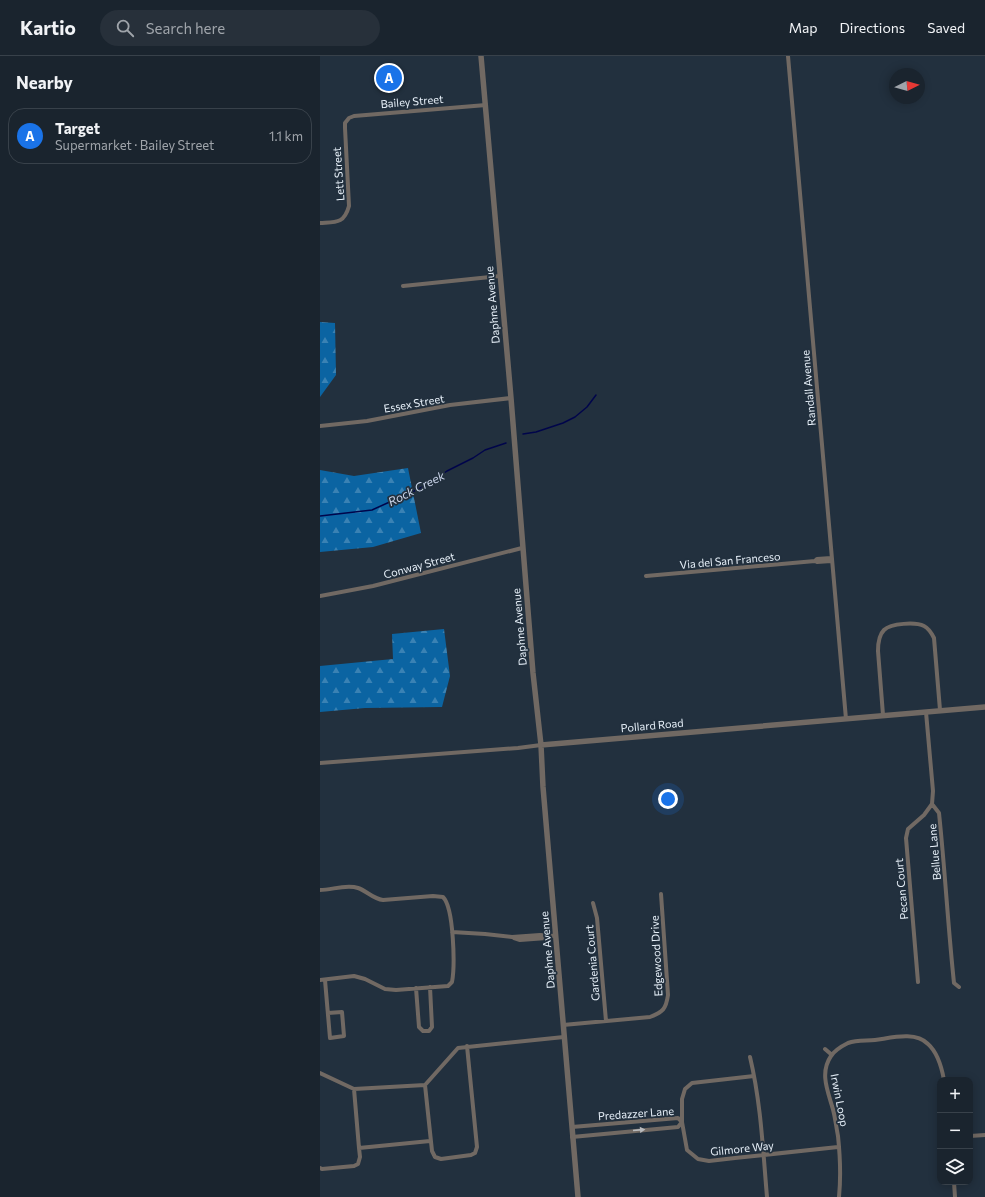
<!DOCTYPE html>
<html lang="en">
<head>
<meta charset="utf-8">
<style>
  :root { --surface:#1a242e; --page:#27303a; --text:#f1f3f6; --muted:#9fa4aa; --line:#38414a; --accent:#1a73e8 }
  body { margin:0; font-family:Commissioner,sans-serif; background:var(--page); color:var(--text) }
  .controls { position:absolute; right:12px; bottom:12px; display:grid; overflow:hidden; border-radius:8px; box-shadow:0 2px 10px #0003 }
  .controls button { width:36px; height:36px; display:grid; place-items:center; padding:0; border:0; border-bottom:1px solid var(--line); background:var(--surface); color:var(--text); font:20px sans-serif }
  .compass { position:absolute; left:569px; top:12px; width:36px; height:36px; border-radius:50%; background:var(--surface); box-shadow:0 2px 10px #0003; rotate:85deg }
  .you { position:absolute; left:348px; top:743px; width:14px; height:14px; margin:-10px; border:3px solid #fff; border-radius:50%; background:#1a73e8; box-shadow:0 0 0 6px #1a73e833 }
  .badge { display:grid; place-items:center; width:26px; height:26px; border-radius:50%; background:var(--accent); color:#fff; font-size:13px; font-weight:700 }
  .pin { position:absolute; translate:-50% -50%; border:2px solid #fff; box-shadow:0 1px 4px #0006 }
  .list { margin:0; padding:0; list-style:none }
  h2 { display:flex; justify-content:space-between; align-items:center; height:52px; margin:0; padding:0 16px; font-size:17px }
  h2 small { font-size:13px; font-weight:400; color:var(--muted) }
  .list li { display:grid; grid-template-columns:26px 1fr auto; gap:12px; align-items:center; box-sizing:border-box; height:56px; margin:0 8px 8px; padding:0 8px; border:1px solid var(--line); border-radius:16px }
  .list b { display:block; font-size:15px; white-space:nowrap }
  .list p { margin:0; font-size:13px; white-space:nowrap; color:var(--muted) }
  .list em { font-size:13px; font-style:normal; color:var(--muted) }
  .icon { flex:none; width:22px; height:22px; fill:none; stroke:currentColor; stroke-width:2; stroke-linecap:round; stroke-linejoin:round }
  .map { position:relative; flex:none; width:665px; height:1141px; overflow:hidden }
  header { display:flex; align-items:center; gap:24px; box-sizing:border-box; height:56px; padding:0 20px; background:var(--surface); border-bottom:1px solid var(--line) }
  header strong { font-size:19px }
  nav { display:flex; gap:22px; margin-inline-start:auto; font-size:14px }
  .search { width:280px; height:36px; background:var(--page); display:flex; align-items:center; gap:10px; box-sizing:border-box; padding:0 14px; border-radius:22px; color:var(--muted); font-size:15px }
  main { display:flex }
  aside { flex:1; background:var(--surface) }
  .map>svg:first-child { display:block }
  .forest { fill:url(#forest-firs) }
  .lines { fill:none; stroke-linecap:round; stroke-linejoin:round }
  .stream { stroke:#00054b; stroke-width:1.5 }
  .minor { stroke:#716963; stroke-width:4 }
  .tertiary { stroke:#716963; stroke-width:5.5 }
  .oneway { fill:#b8babd }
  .labels { text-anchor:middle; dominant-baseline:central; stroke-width:3.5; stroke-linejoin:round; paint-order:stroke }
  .street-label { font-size:11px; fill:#e7f0f9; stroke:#22303e }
  .water-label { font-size:12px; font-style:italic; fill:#ccd6eb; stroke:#22303e }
</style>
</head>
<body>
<header>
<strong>Kartio</strong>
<div class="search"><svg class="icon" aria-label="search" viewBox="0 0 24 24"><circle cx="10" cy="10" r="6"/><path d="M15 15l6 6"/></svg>Search here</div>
<nav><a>Map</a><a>Directions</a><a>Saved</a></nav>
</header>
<main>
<aside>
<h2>Nearby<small></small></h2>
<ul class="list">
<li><span class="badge">A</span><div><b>Target</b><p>Supermarket · Bailey Street</p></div><em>1.1 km</em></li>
</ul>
</aside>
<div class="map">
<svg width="665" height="1141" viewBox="0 0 665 1141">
  <defs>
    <pattern id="forest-firs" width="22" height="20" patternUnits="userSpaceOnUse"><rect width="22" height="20" fill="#0b64a2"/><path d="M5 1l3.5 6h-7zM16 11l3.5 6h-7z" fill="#3a82b4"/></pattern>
  </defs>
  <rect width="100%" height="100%" fill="#22303e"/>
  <!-- forest -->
  <path class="forest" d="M0,266l15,1 1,52 -16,22z
    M88,412l13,65 -48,14 -53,5v-82l34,6z
    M124,573l6,47 -8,31 -77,1 -45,4v-46l73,-7 -1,-25z"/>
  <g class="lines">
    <!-- stream -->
    <path class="stream" d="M203,378l13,-2 27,-9 12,-6 12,-10 9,-12
      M0,460l52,-6 53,-24 22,-15 26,-13 12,-8 21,-7"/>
    <!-- minor -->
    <path class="minor" d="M468,0l58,663
      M0,167c16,-1 24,1 29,-17l-4,-78v-5l4,-5 5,-2 132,-11
      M83,230l97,-10
      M0,370l47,-5 83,-16 61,-7
      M495,505l2,-2 14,-1
      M326,520l169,-15 2,1 14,-1
      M0,540l53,-10 149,-38
      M606,656l7,79 -1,13 7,9c6,57 9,114 15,170l5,4
      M563,659l-5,-64c0,-8 1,-16 6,-21 7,-7 32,-8 40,-4 4,2 8,8 10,12l6,72
      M0,707l198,-15 23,-3
      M0,834c12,0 26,-6 38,-2 9,3 15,11 25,12l50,-4 10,1c11,11 12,69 9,85l-4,4 -52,4 -11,-1 -20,-10 -11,-3 -34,4
      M273,847l4,15 9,103
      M132,876l33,2 27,3 28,-2 16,1
      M194,882l6,2 27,-2
      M5,924l5,58 14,-2 -2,-24 -14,1
      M598,926l-12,-144 2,-9 16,-14 8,-11
      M96,932l3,39 4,4h6l3,-4 -2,-40
      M243,969l87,-8c13,-5 16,-8 18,-22l-7,-101
      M505,993l7,6
      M430,1001c11,46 13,94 17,140
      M0,1017l34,16 71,-4 33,-37 106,-11
      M434,1020l-62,7 -7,6 -3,10v23l5,28 11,9 11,2 26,-3 103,-11
      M105,1029l7,66 3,6 6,2 30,-4 4,-2 2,-6 -10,-101
      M34,1033l5,59
      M252,1071l106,-9 4,4 -4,5 -106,10
      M650,1080l15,-1
      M0,1112l2,1 32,-3 4,-2 2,-7 -1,-9 71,-7
      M634,1126l1,15
      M519,1141c2,-20 1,-42 -1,-61 -2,-10 -3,-21 -6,-30 -5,-17 -12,-34 -1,-50 4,-6 11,-10 17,-13 9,-3 18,-2 27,-3 16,-2 40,-9 53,4 9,8 14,25 16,36"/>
    <!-- tertiary -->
    <path class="tertiary" d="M161,0l30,342 22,275 8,72 2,42 35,410
      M221,689l444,-38"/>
  </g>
  <!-- one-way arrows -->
  <defs><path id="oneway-solid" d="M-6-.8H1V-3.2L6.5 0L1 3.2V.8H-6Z"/></defs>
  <use class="oneway" href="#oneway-solid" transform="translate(319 1074) rotate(-5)"/>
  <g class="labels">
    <!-- street labels -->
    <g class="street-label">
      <text transform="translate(92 45) rotate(-5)">Bailey Street</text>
      <text transform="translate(18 118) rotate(-94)">Lett Street</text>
      <text transform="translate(172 249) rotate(-95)">Daphne Avenue</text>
      <text transform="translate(488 332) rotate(-95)">Randall Avenue</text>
      <text transform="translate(94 347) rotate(-10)">Essex Street</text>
      <text transform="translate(410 504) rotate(-5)">Via del San Franceso</text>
      <text transform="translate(99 509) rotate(-15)">Conway Street</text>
      <text transform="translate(199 571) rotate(-95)">Daphne Avenue</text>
      <text transform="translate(332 669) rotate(-5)">Pollard Road</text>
      <text transform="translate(614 796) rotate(-95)">Bellue Lane</text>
      <text transform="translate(581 833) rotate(-95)">Pecan Court</text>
      <text transform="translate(227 894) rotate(-95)">Daphne Avenue</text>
      <text transform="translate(336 900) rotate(-93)">Edgewood Drive</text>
      <text transform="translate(272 907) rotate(-95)">Gardenia Court</text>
      <text transform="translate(520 1044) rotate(79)">Irwin Loop</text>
      <text transform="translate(316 1057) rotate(-4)">Predazzer Lane</text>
      <text transform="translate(422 1092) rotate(-6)">Gilmore Way</text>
    </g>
    <!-- water labels -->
    <g class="water-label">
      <text transform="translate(96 432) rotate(-27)">Rock Creek</text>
    </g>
  </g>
</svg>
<div class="controls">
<button>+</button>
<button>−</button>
<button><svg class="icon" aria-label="layers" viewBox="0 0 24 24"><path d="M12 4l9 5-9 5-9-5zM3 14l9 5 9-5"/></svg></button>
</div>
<svg class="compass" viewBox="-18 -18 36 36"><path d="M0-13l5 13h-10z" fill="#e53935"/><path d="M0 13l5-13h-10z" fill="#9fa4aa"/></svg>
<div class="you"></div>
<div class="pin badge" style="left:69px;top:22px">A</div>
</div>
</main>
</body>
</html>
